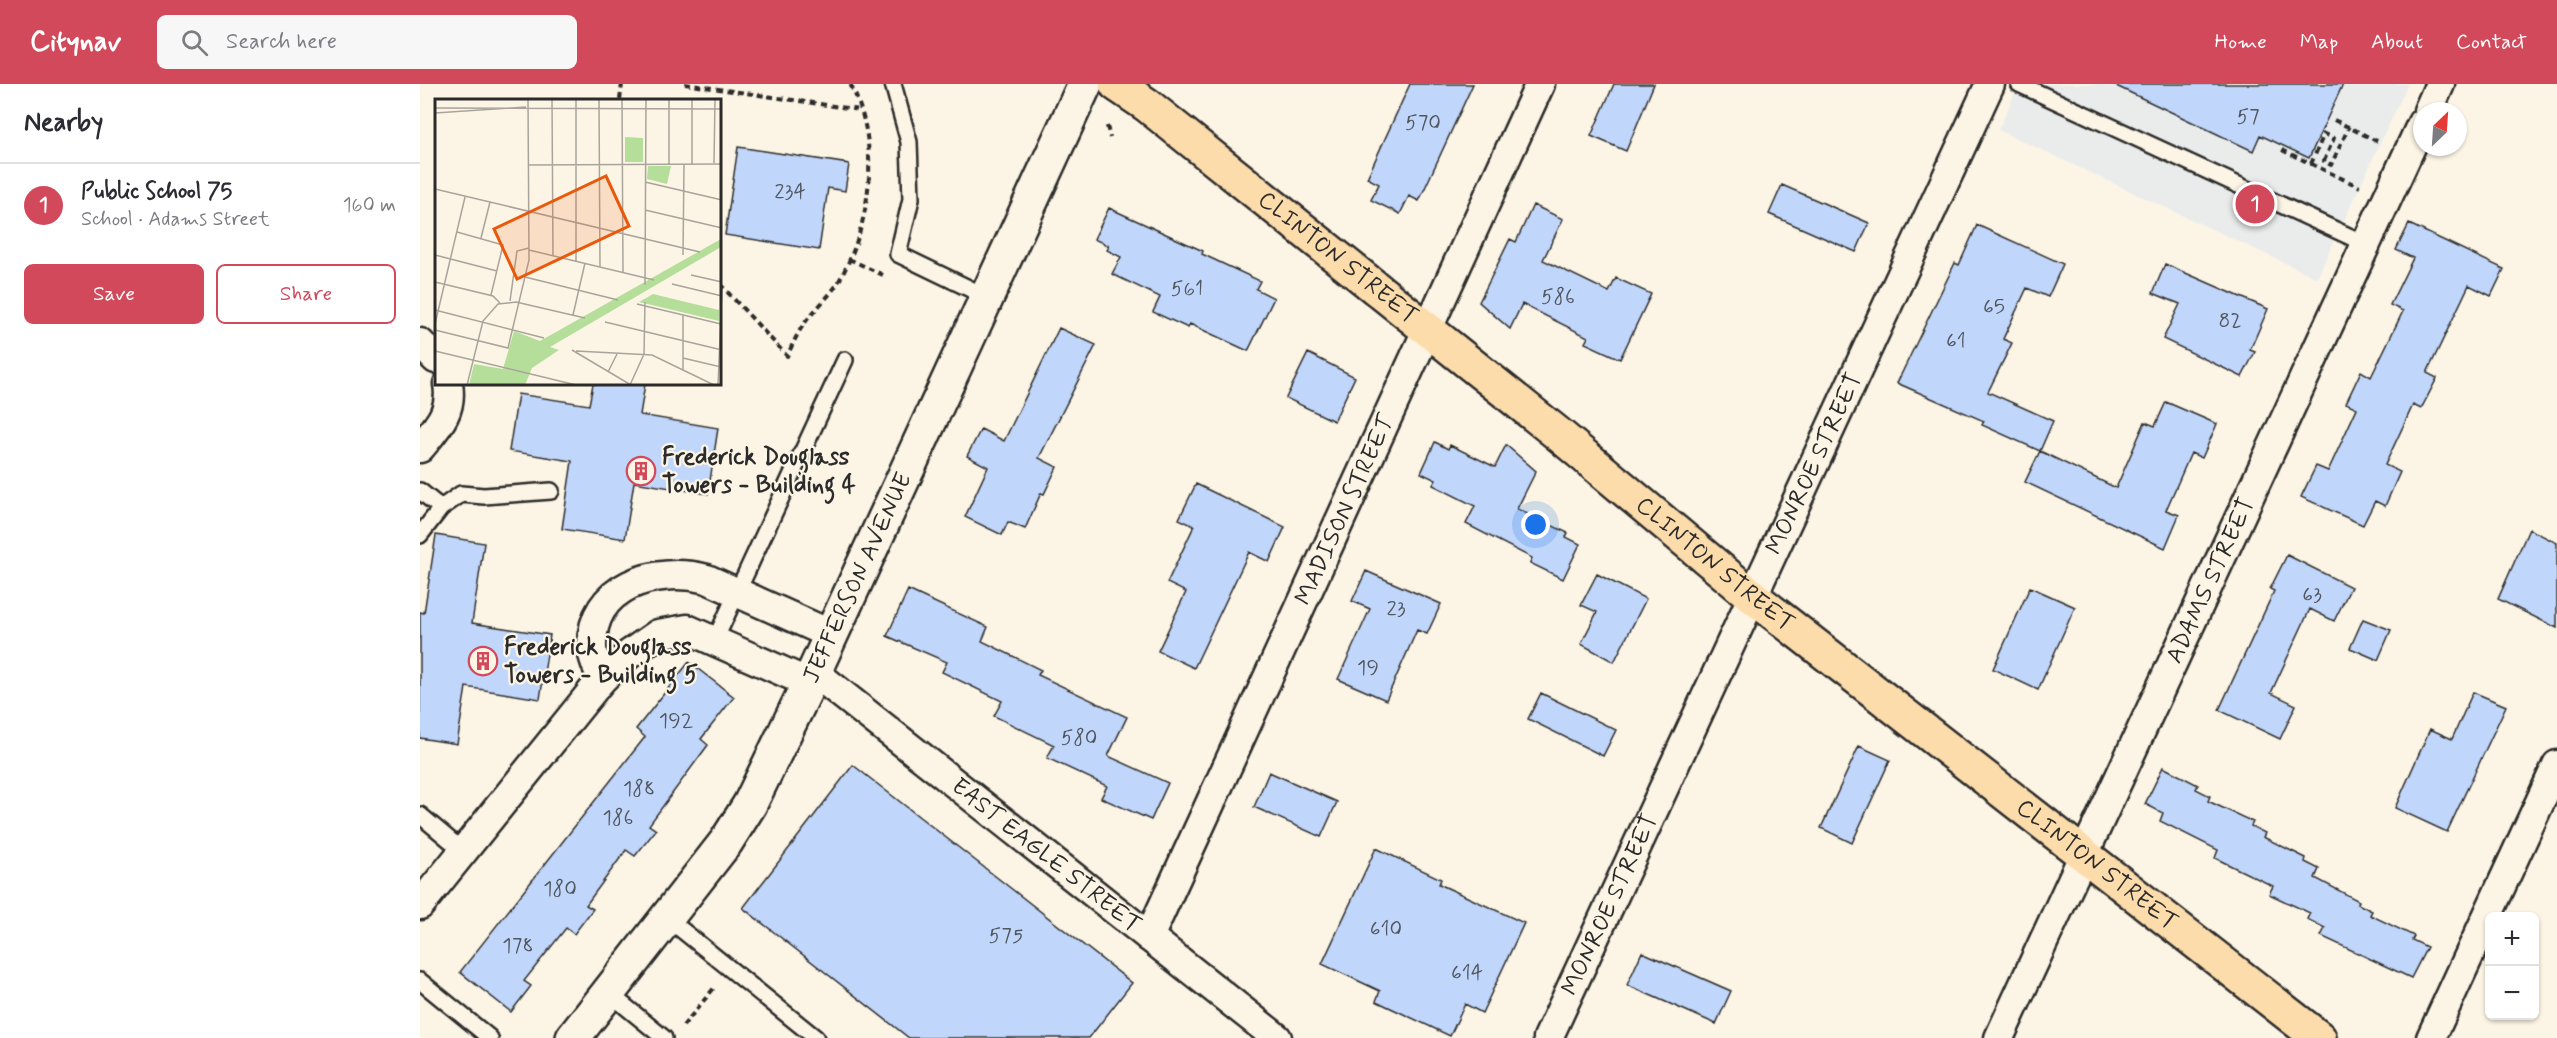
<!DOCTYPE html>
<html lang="en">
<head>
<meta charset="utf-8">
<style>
  :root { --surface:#fff; --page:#f7f7f7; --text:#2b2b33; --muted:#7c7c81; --line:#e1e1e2; --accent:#d1495b }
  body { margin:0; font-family:Mynerve,sans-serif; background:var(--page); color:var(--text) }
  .controls { position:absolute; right:18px; bottom:18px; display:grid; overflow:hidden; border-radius:9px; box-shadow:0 2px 4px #0004 }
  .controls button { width:54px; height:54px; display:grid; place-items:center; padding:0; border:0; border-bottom:2px solid var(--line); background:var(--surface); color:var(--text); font:30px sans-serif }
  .compass { position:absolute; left:1993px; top:18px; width:54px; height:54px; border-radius:50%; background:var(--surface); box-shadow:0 2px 4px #0004; rotate:25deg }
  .you { position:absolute; left:1116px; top:441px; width:21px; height:21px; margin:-15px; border:4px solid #fff; border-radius:50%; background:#1a73e8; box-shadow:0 0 0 9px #1a73e833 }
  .badge { display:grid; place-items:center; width:39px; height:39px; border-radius:50%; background:var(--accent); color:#fff; font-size:20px; font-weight:700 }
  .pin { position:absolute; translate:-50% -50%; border:3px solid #fff; box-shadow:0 2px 6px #0006 }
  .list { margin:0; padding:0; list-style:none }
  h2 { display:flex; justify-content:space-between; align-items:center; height:78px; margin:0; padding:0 24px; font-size:26px }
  h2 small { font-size:20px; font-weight:400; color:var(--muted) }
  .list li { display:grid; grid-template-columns:39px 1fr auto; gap:18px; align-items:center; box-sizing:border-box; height:84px; padding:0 24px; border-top:2px solid var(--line) }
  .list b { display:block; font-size:22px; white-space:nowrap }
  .list p { margin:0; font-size:20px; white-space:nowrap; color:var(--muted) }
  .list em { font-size:20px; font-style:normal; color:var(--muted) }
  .actions { display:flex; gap:12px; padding:18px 24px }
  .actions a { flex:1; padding:14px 0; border:2px solid var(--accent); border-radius:9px; text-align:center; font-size:21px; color:var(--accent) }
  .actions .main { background:var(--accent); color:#fff }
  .icon { flex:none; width:33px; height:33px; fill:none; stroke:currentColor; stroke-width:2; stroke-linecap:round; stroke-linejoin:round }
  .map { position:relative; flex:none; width:2137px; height:954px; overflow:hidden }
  header { display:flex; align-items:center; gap:36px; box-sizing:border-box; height:84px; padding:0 30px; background:var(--accent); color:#fff }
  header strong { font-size:28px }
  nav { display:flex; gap:33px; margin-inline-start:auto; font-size:21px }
  .search { width:420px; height:54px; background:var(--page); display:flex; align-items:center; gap:15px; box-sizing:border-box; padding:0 21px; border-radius:9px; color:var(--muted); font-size:22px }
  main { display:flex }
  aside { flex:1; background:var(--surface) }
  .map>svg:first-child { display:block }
  .built { fill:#eaecec }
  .building { fill:#c1d6fb; stroke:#2b2b2b; stroke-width:1.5 }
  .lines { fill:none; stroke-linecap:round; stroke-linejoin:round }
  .service-casing { stroke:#2b2b2b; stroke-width:20 }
  .minor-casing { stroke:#2b2b2b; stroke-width:33 }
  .tertiary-casing { stroke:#2b2b2b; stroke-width:38 }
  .primary-casing { stroke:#2b2b2b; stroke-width:38 }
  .path { stroke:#2b2b2b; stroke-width:4; stroke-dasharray:6 4.5; stroke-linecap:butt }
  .service { stroke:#fcf5e5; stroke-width:15 }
  .minor { stroke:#fcf5e5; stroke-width:28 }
  .tertiary { stroke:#fcf5e5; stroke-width:33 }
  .primary { stroke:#fddcac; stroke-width:33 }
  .labels { text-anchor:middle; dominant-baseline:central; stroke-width:4.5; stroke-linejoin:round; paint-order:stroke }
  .number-label { font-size:21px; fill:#50565f }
  .street-label { font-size:24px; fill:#2b2b2b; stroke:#fcf5e5 }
  .poi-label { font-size:24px; font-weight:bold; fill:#2b2b2b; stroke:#fcf5e5; text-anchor:start }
  .inset-road { fill:none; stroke:#a8a49b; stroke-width:1.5 }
  .view { fill:#e8590c; fill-opacity:0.15; stroke:#e8590c; stroke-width:3 }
  .inset-edge { fill:none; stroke:#2b2b2b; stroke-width:3 }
</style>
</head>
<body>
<header>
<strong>Citynav</strong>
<div class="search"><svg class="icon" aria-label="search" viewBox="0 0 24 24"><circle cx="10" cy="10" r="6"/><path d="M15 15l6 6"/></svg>Search here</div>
<nav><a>Home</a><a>Map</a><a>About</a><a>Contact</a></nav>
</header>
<main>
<aside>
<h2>Nearby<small></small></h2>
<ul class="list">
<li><span class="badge">1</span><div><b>Public School 75</b><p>School · Adams Street</p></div><em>160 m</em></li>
</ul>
<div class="actions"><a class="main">Save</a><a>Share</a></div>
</aside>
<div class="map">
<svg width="2137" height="954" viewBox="0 0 2137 954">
  <rect width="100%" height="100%" fill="#fcf5e5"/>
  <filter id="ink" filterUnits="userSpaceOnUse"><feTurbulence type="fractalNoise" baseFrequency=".0167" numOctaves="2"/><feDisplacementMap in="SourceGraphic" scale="12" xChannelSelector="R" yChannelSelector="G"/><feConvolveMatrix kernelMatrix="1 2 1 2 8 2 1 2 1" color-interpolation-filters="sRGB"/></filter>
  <g filter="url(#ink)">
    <!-- built -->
    <path class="built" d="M1599,0h389l-91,194 -319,-148z"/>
    <!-- building -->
    <path class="building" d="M990,0h63l-54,117 -10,-5 -9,18 -29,-14 8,-16 -12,-6z
      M1194,0h40l-28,67 -35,-15z
      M1692,0h231l-34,74 -49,-23 -7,16z
      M318,63l111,17 -4,27 -17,-3 -9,62 -94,-15z
      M1362,101l87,38 -13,29 -87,-38z
      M1113,121l30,14 -20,41 66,32 7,-14 35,16 -31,65 -35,-16 3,-6 -66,-33 -12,25 -31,-27 31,-63 6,3z
      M689,124l94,43 -1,3 58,27 -4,8 18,9 -26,53 -58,-27 -2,4 -35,-16 7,-15 -48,-23 9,-17 -14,-7 2,-4 -15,-7z
      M1989,140l95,45 -13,27 -22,-11 -42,88 10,5 -16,31 -8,-4 -28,60 15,7 -15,34 -10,-5 -12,24 -62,-28 15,-31 12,5 29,-63 -11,-5 15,-32 10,6 32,-66 -13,-6 23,-47 -17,-8z
      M1557,141l86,39 -15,33 -21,-9 -24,51 9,4 -24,49 65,29 -13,30 -58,-26 2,-4 -87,-38 58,-120 4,2z
      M1745,180l103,45 -18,41 5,2 -13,25 -79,-38 17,-35 -27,-11z
      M639,244l37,17 -57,113 18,9 -13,27 -3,-1 -16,36 -17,-7 -6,13 -37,-18 23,-50 -21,-11 14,-27 23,12z
      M888,269l47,24 -21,44 -48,-23z
      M173,300h52l-5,31 78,13 -10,66 -74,-12 -9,57 -63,-10 10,-68 -63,-10 9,-57 71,11z
      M1746,318l51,22 -15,34 -11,-5 -25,57 13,5 -14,33 -140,-66 15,-31 76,37 29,-66 10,4z
      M1015,358l13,7 2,-4 45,22 11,-22 30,26 -19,38 51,24 -2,4 14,7 -17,35 -33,-16 2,-5 -66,-34 9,-18 -42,-21 3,-5 -15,-7z
      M776,400l89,43 -16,35 -20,-10 -55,116 -36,-17 28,-59 -19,-9 27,-57 -15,-7z
      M2109,445l28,14v85l-59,-29z
      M16,451l48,8 -12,80 78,12 -10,64 -74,-12 -9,57 -37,-6v-126l4,1z
      M1867,471l64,32 -17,34 -24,-12 -39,84 25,12 -16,34 -61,-29 55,-119 -4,-2z
      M946,487l75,33 -14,30 -10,-4 -31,70 -48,-21 32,-70 -18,-8z
      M1177,490l49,25 -32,63 -33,-18 16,-32 -16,-7z
      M1610,503l45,20 -37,83 -45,-21z
      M488,506l80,37 -6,14 59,29 -3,5 89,42 -19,39 60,27 -17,37 -50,-22 6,-12 -60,-28 7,-13 -60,-29 8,-15 -60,-29 5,-10 -60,-26z
      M1943,535l28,11 -13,30 -28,-12z
      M269,578l45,35 -33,42 7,6 -59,80 7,5 -21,26 -9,-6 -40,55 7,4 -19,25 -8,-6 -42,53 7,5 -20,26 -51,-40 185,-235 -9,-8z
      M2053,608l33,14 -59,126 -52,-24 35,-79 22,10z
      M1121,609l75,37 -13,26 -75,-37z
      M1439,662l31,14 -38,83 -31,-15z
      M433,681l279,218 -43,55h-180l-166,-130z
      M1743,683l35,18 -2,4 14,7 -2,5 45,21 -2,4 14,7 -2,4 43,21 -1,4 14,7 -4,9 44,23 -1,3 14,7 -2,4 44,21 -2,4 15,7 -16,31 -90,-42 4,-8 -18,-9 3,-6 -41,-19 4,-8 -58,-28 3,-8 -58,-29 3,-8 -18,-9z
      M849,688l68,30 -16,35 -67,-30z
      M956,764l65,31 -2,5 85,39 -42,90 -17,-9 -15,32 -74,-35 4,-10 -58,-27z
      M1222,868l89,39 -15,33 -89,-39z"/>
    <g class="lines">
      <!-- service casing -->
      <g class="service-casing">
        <path id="service" d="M473,0l16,58 2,57 -13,55 89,43
          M1599,0l347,160
          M0,407l21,17 20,-14 23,2 67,-5
          M0,451l21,-27
          M295,556l130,-280
          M0,731l43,36
          M247,834l149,120
          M0,897l70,57
          M189,909l55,45"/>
      </g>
      <!-- minor casing -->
      <g class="minor-casing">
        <g id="minor">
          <path d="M2008,27l12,-27"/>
          <path d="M0,259l16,16"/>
          <path d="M0,364c17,-21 33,-36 28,-64"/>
          <path id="s1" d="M394,588l463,366"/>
          <path d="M182,595c-3,-9 -10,-21 -10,-31 -2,-63 64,-82 115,-69l123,55"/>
          <path d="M0,821l182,-226 26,-24 30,-21 29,-5 122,54"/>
          <path id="s2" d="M729,853l391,-853"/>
          <path id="s3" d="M1128,954l442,-954"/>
          <path id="s4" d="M1579,954l423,-915"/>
          <path d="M2011,954l126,-273"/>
        </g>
      </g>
      <!-- tertiary casing -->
      <g class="tertiary-casing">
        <g id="tertiary">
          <path id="s5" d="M153,954l153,-196 24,-38 59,-121 276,-599"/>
        </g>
      </g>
      <!-- primary casing -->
      <g class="primary-casing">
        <g id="primary">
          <path id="s6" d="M696,0l31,21 410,328 195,163 567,442"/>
        </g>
      </g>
      <!-- path -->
      <path class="path" d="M265,0l175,26
        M200,16l2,-16
        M1914,36l45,22
        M687,42l3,12
        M1862,66l78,37
        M1891,80l13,-30 10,4 -10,23 7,4 18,-38
        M429,175l34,16
        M300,200l67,72c6,-12 11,-25 20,-36 10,-13 23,-24 32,-39 32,-56 43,-138 11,-197
        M263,942l31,-38"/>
      <!-- service -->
      <use href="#service" class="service"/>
      <!-- minor -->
      <use href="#minor" class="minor"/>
      <!-- tertiary -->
      <use href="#tertiary" class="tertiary"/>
      <!-- primary -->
      <use href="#primary" class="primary"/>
    </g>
  </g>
  <!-- icons -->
  <defs>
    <g id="building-ring" transform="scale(1.5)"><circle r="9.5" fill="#fcf5e5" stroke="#d1495b" stroke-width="1.5"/><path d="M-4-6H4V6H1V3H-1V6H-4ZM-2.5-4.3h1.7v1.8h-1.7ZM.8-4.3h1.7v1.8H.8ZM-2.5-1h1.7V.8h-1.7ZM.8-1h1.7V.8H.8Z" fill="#d1495b"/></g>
  </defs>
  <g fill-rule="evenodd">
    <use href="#building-ring" x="221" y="387"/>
    <use href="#building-ring" x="63" y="577"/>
  </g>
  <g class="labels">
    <!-- number labels -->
    <g class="number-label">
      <text x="1828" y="33">57</text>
      <text x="1003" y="39">570</text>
      <text x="370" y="108">234</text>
      <text x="767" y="205">561</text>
      <text x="1138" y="213">586</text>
      <text x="1574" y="223">65</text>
      <text x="1810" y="237">82</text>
      <text x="1536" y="257">61</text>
      <text x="1892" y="511">63</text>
      <text x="976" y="525">23</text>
      <text x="948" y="584">19</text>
      <text x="256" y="637">192</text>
      <text x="659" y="654">580</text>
      <text x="219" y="705">188</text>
      <text x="198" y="734">186</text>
      <text x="140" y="805">180</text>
      <text x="966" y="845">610</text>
      <text x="586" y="852">575</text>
      <text x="98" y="862">178</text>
      <text x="1047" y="889">614</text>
    </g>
    <!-- street labels -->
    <g class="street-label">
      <text stroke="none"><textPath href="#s6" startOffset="282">CLINTON STREET</textPath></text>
      <text stroke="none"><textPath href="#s3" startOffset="633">MONROE STREET</textPath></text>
      <text stroke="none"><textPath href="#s2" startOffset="470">MADISON STREET</textPath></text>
      <text stroke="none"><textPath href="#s6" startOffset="768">CLINTON STREET</textPath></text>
      <text stroke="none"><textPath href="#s5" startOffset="544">JEFFERSON AVENUE</textPath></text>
      <text stroke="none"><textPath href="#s4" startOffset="504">ADAMS STREET</textPath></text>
      <text stroke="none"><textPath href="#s1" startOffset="296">EAST EAGLE STREET</textPath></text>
      <text stroke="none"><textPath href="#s6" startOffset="1254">CLINTON STREET</textPath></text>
      <text stroke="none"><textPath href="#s3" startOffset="147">MONROE STREET</textPath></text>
    </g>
    <!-- poi labels -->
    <g class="poi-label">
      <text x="242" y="373">Frederick Douglass<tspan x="242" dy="28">Towers - Building 4</tspan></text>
      <text x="84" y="563">Frederick Douglass<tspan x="84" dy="28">Towers - Building 5</tspan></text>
    </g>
  </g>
  <!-- overview -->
  <g transform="translate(15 15)">
    <rect width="286" height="286" fill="#fcf5e5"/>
    <path d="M190,38l18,1v24h-18zM213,67h23l-4,18 -20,-5zM286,140v8l-171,100 9,3 -27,18 -7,17h-56l5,-21 29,5 11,-38 26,10zM218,195l66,16v11l-80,-19z" fill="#b5de9a"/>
    <path class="inset-road" d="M117,0l1,157M141,0v162M164,0l1,168M187,0l1,173M0,9l287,1M0,14l91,-6M279,64l1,-64M234,65v-65M257,65v-65M94,66l193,-1M210,83l77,18M0,90l265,63M210,111l77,18M22,133l46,13 -12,50M46,139l9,-36M94,151l125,30M0,156l62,16M248,156l1,-91M256,176l31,7M90,178l93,23M0,183l58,14 7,7M237,185l50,12M210,186l1,-186M75,202l7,-50 12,-3M202,205l84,20M0,211l109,28M138,216l12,-52M170,223l117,28M0,225l30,-127M0,231l73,18 21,-88 -1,-161M137,251l59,35M0,252l141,34M141,252l76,4 62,30M248,259l38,9M248,271v-55M173,273l9,-18M32,286l16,-64 15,-17 18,-2 69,16M195,286l14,-31 1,-52M283,286l4,-96"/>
    <path class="view" d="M171,77l23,50 -112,53 -23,-50z"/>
    <rect width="286" height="286" class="inset-edge"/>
  </g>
</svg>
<div class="controls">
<button>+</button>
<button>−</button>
</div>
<svg class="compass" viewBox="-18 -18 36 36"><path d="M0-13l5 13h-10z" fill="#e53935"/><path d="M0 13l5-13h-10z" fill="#7c7c81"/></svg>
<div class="you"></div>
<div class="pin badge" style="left:1835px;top:120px">1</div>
</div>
</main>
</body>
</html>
